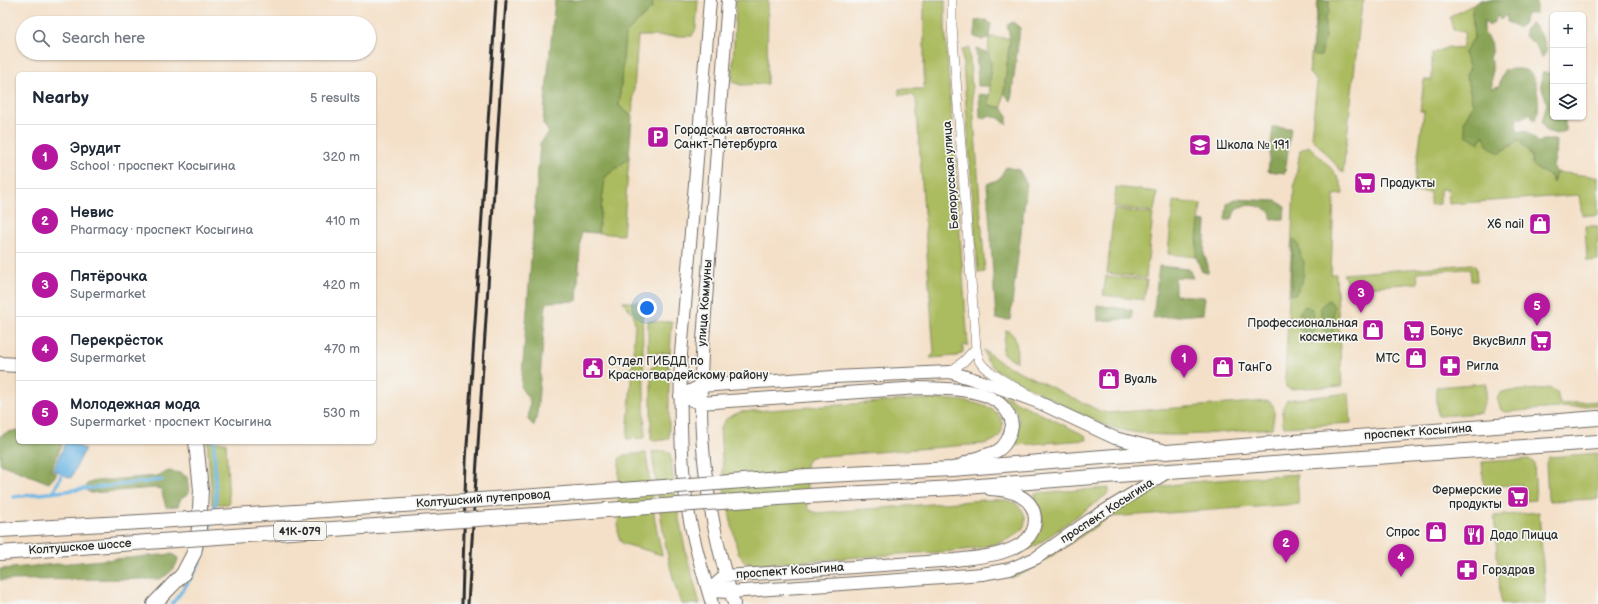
<!DOCTYPE html>
<html lang="en">
<head>
<meta charset="utf-8">
<style>
  :root { --surface:#fff; --page:#f2f2f3; --text:#1f2937; --muted:#747a83; --line:#e0e1e3; --accent:#b5179e }
  body { margin:0; font-family:"Balsamiq Sans",sans-serif; background:var(--page); color:var(--text) }
  .controls { position:absolute; right:12px; top:12px; display:grid; overflow:hidden; border-radius:6px; box-shadow:0 1px 3px #0004 }
  .controls button { width:36px; height:36px; display:grid; place-items:center; padding:0; border:0; border-bottom:1px solid var(--line); background:var(--surface); color:var(--text); font:20px sans-serif }
  .you { position:absolute; left:647px; top:308px; width:14px; height:14px; margin:-10px; border:3px solid #fff; border-radius:50%; background:#1a73e8; box-shadow:0 0 0 6px #1a73e833 }
  .badge { display:grid; place-items:center; width:26px; height:26px; border-radius:50%; background:var(--accent); color:#fff; font-size:13px; font-weight:700 }
  .pin { position:absolute; translate:-50% -33px; filter:drop-shadow(0 1px 2px #0008) }
  .pin::after { content:''; position:absolute; top:21px; width:14px; height:12px; background:inherit; clip-path:polygon(0 0,100% 0,50% 100%) }
  .list { margin:0; padding:0; list-style:none }
  h2 { display:flex; justify-content:space-between; align-items:center; height:52px; margin:0; padding:0 16px; font-size:17px }
  h2 small { font-size:13px; font-weight:400; color:var(--muted) }
  .list li { display:grid; grid-template-columns:26px 1fr auto; gap:12px; align-items:center; box-sizing:border-box; height:64px; padding:0 16px; border-top:1px solid var(--line) }
  .list b { display:block; font-size:15px; white-space:nowrap }
  .list p { margin:0; font-size:13px; white-space:nowrap; color:var(--muted) }
  .list em { font-size:13px; font-style:normal; color:var(--muted) }
  .icon { flex:none; width:22px; height:22px; fill:none; stroke:currentColor; stroke-width:2; stroke-linecap:round; stroke-linejoin:round }
  .map { position:relative; flex:none; width:1598px; height:604px; overflow:hidden }
  .search { position:absolute; background:var(--surface); box-shadow:0 1px 3px #0004; left:16px; top:16px; width:360px; height:44px; display:flex; align-items:center; gap:10px; box-sizing:border-box; padding:0 14px; border-radius:22px; color:var(--muted); font-size:15px }
  .panel { position:absolute; background:var(--surface); box-shadow:0 1px 3px #0004; left:16px; top:72px; width:360px; height:372px; border-radius:6px }
  .map>svg:first-child { display:block }
  .green { fill:#abbb5e; stroke:#6b7344 }
  .forest { fill:#88a355; stroke:#5a6740 }
  .water { fill:#6ab5e3; stroke:#4a7087 }
  .lines { fill:none; stroke-linecap:round; stroke-linejoin:round }
  .stream { stroke:#6ab5e3; stroke-width:3.5 }
  .street-casing { stroke:#716a62; stroke-width:10 }
  .secondary-casing { stroke:#716a62; stroke-width:14 }
  .primary-casing { stroke:#716a62; stroke-width:16 }
  .street { stroke:#fff; stroke-width:9 }
  .secondary { stroke:#fff; stroke-width:12 }
  .primary { stroke:#fff; stroke-width:14 }
  .rail { stroke:#2b2b2b; stroke-width:3 }
  .primary-bridge-casing { stroke:#716a62; stroke-width:16; stroke-linecap:butt }
  .primary-bridge { stroke:#fff; stroke-width:14 }
  .labels { text-anchor:middle; dominant-baseline:central; stroke-width:3.5; stroke-linejoin:round; paint-order:stroke }
  .shield { fill:#f6f6f2; stroke:#686867; stroke-width:1 }
  .shield-label { font-size:11px; font-weight:bold; fill:#2b2b2b }
  .poi-label { font-size:12px; fill:#2b2b2b; stroke:#f6f6f2; text-anchor:start }
  .street-label { font-size:12px; fill:#2b2b2b; stroke:#f6f6f2 }
</style>
</head>
<body>
<div class="map">
<svg width="1598" height="604" viewBox="0 0 1598 604">
  <rect width="100%" height="100%" fill="#f6f6f2"/>
  <filter id="ink" filterUnits="userSpaceOnUse"><feTurbulence type="fractalNoise" baseFrequency=".025" numOctaves="2"/><feDisplacementMap in="SourceGraphic" scale="8" xChannelSelector="R" yChannelSelector="G"/><feConvolveMatrix kernelMatrix="1 2 1 2 8 2 1 2 1" color-interpolation-filters="sRGB"/></filter>
  <filter id="wash" filterUnits="userSpaceOnUse"><feTurbulence type="fractalNoise" baseFrequency=".012" numOctaves="4" result="noise"/><feDisplacementMap in="SourceGraphic" scale="16" xChannelSelector="R" yChannelSelector="G"/><feGaussianBlur stdDeviation="0.9" result="paint"/><feColorMatrix in="noise" values="0 0 0 0 0 0 0 0 0 0 0 0 0 0 0 0 0 1.4 0 .05"/><feComposite in="paint" operator="in"/></filter>
  <g filter="url(#wash)">
    <rect width="100%" height="100%" fill="#f4e0c8"/>
    <!-- green -->
    <path class="green" d="M653,0h45l-2,29 -4,7h-54l-6,80 -13,-10 6,-72 27,-26z
      M736,0h32l-1,84 -26,1 -9,-3z
      M924,0h21v26l23,319 -5,1v6l-6,4 -27,2 4,-5 -18,-254 -4,-4h-13v-6h25z
      M1318,0h46l-3,11 -18,162 -32,-36 6,-55 -8,-9z
      M1474,4l-2,8 2,26 -10,15 6,16 -4,6 7,30 -9,16 41,27 9,-3 4,-6c7,8 15,14 14,25l6,6 13,6 2,6 3,-10 42,5v38h-16l-3,-20 -130,9 -1,-15h-8v15l-10,1v-13h-17l11,-81h-4l4,-31h8v-26l16,-7 14,2 3,-17 -12,-2 -3,-13z
      M989,37l21,1 -8,70 -13,-3 2,-43 -3,-9z
      M969,48l16,224 -7,1 -16,-224z
      M1309,146c13,14 33,28 34,48l-9,1 -3,79h5l6,112 -52,3 -4,-2 -1,-7 9,-191 6,-39z
      M629,158l-6,77 -25,-2 7,-56z
      M1116,187l41,5 -3,20 -40,-5z
      M1173,201l28,3 -5,53 -28,-3z
      M1114,209l39,5 -7,64 -39,-5z
      M1585,226h13v34l-11,1z
      M1472,264l4,3 1,14h-6l-1,-12 -53,3 1,11 -69,5 -6,-14z
      M1106,276l41,4 -3,20 -41,-5z
      M623,302h19l3,136 -18,1 8,-115 -2,-10z
      M648,321l24,1 -2,31h-13l-9,3z
      M1006,330c14,6 10,19 11,32l-15,-9z
      M984,350l16,12 100,49 7,2 161,-12c10,4 5,19 4,27 -57,4 -119,16 -173,-5l-102,-52 -10,-10z
      M658,364h11v74l-5,2h-13v-69l1,-4z
      M1486,383v14l-5,16 -43,3 -2,-29z
      M1551,388l6,4 3,12 38,-3v4l-93,7 -4,-2 -4,-12 4,-6z
      M999,393l87,43 1,4 -70,5 -1,-2c6,-22 4,-37 -18,-48z
      M1349,393l2,30 -67,4c-2,-8 -3,-20 3,-27z
      M922,399c18,0 87,-1 80,31 -2,9 -10,12 -19,14l-172,13 -5,7 2,45 9,4 165,-13c9,0 19,-1 28,1 14,4 22,22 8,32 -7,6 -19,10 -28,12 -29,8 -60,7 -90,9 -50,4 -99,7 -148,11l-7,-3 -7,-9 -14,-64 -4,-61 6,-9 7,-4 8,-3z
      M207,442h19l3,62h-17l-1,-19z
      M665,451l5,2 9,66 7,34 14,51h-19c-17,-48 -22,-101 -29,-152z
      M646,453l9,68 7,34 -38,-11 -3,-2 -3,-7 1,-76 5,-4z
      M1598,453v46l-49,2 -1,-2 -2,-36 3,-6z
      M1529,459l5,4 2,37 -12,1 -2,-17 -35,3v4h-3l-2,-29z
      M1297,474l2,30 -189,13 -69,46 -13,8 -17,7 -1,-3 83,-52 55,-31 18,-6 25,-4z
      M1109,488v5l-72,52 -20,10 -2,-2c18,-10 33,-23 25,-45 -2,-5 -6,-10 -5,-15z
      M1539,512l7,92h-45l-7,-88z"/>
    <!-- forest -->
    <path class="forest" d="M555,0h98l-1,8 -27,26 -6,72 13,10 -3,42 -24,19 -7,56 -17,-1 -4,69 -28,1 -3,3 -9,110 -3,11 -6,-6 2,-19 -9,-13 19,-245 9,-10 -6,-10z
      M1318,0h11v12l-4,5v20l-4,19h-6l-3,-3z
      M1480,0h56v14h-10l-3,10 -6,4 -10,-6v-7l-7,5 -2,-5 -4,7 -5,4 -5,-6v13c9,8 10,14 5,25l3,3v27l7,-2 5,-16c8,-1 21,-3 27,4 7,8 11,41 3,47l-4,-8 -7,5h-6l-1,8 3,6 7,-2 13,13 4,-3h13l-1,19 -2,7 3,6 -3,11 -2,-7 -13,-6 -6,-6c1,-11 -7,-17 -14,-25 -7,9 -11,6 -18,15l-13,-9 -3,-10 -5,8 -13,-8 -2,-14 9,-16 -7,-30 4,-6 -6,-16 10,-15 -2,-26 2,-8z
      M987,20l4,4 -2,13 -7,3 -7,-3v-16z
      M1013,22l7,6 -9,73 -7,-8 6,-55 -3,-13z
      M1531,23c5,5 17,20 15,28 0,3 -2,4 -3,6l-3,-1 -4,-11 -11,-9v-7z
      M976,48l12,5 3,9 -1,24h-12z
      M1542,73h9l2,3v41h12v14l-9,3 -10,-3 -4,-9 5,-19 -6,-18z
      M979,94l10,1v10l13,3 5,6v11l-8,-7 -11,-2 -2,2h-6z
      M1273,127l18,1 -6,45 -17,-2z
      M1006,167l13,3 8,14 -17,136 -14,-1 -9,-135 12,-5z
      M1235,199l41,2 9,5 -1,13h-13v-5c-8,-10 -26,-11 -36,-4l-3,10h-7l2,-16z
      M1199,221l7,1 -2,32 4,11v8l-6,-1 -6,-15z
      M1293,239c9,6 5,16 11,23 -1,7 0,14 -2,20 -2,5 -5,7 -6,12l-5,1z
      M1159,266l30,3 4,9 -18,-1v18l30,2 -2,17 -50,4z
      M1329,300l5,6 -1,27 -2,6c-11,-9 -10,-20 -10,-33z
      M1097,305l35,5v9l-34,2z
      M1305,306l8,4 3,20 -4,5 2,5 -2,4 -13,-16 1,-17z
      M18,430v12h45l-12,28 6,4 -8,9 -49,-19v-28l8,-4z
      M169,471l11,2 7,4 2,16 -8,5 -3,8 -12,1 -5,-18 -6,-1 -64,5 -4,-2 -1,-4 1,-3 8,-3 62,-5z
      M172,554l6,4c-1,10 -9,16 -18,21l-160,1v-11z"/>
    <!-- water -->
    <path class="water" d="M66,442h3l16,7 -14,29 -18,-8z"/>
    <g class="lines">
      <!-- stream -->
      <path class="stream" d="M53,493l9,-19
        M13,497l149,-17
        M213,514l3,-13 -2,-59
        M208,535l3,-14
        M172,604c15,-19 29,-39 35,-63"/>
    </g>
  </g>
  <g filter="url(#ink)">
    <g class="lines">
      <!-- street casing -->
      <g class="street-casing">
        <path id="street" d="M952,0v25l24,323c1,3 1,8 3,12 6,14 39,27 52,37
          M950,372l14,-11 12,-13"/>
      </g>
      <!-- secondary casing -->
      <g class="secondary-casing">
        <path id="secondary" d="M710,0l-29,354c-1,46 -1,91 4,137 5,39 16,76 27,113
          M728,0l-26,354c-5,89 6,165 32,250
          M680,396l20,-10 133,-9 117,-5 42,13 46,17 77,36 48,12
          M680,396l20,7 219,-15c26,1 69,-1 86,21 4,5 7,11 7,17 -2,10 -6,20 -15,25 -5,3 -10,3 -15,5 -8,3 -17,7 -25,11
          M708,591l22,1 226,-16 26,-2 28,-5 26,-11 54,-38 79,-49
          M708,591l17,-15 230,-16c23,-3 51,-4 70,-19 7,-6 10,-13 10,-22 -1,-23 -25,-29 -45,-30"/>
      </g>
      <!-- primary casing -->
      <g class="primary-casing">
        <path id="primary" d="M0,364l18,1
          M807,476l145,-7 646,-51
          M808,496l146,-8 215,-17 429,-29
          M480,500l198,-14
          M477,519l201,-14
          M0,530l158,-9
          M0,553l161,-12
          M154,604l29,-30 11,-21 5,-25 2,-38 -5,-48"/>
      </g>
      <!-- street -->
      <use href="#street" class="street"/>
      <!-- secondary -->
      <use href="#secondary" class="secondary"/>
      <!-- primary -->
      <use href="#primary" class="primary"/>
      <!-- rail -->
      <path class="rail" d="M462,604l4,-143 30,-461
        M468,604l38,-604"/>
      <!-- primary-bridge casing -->
      <g class="primary-bridge-casing">
        <path id="primary-bridge" d="M678,486l129,-10
          M678,505l130,-9
          M158,521l322,-21
          M161,541l316,-22"/>
      </g>
      <!-- primary-bridge -->
      <use href="#primary-bridge" class="primary-bridge"/>
    </g>
  </g>
  <!-- icons -->
  <defs>
    <g id="parking-square" transform="scale(1.15)"><rect x="-9" y="-9" width="18" height="18" rx="4" fill="#b5179e" stroke="#f6f6f2"/><path d="M-3.5-5.5H1a3.5 3.5 0 0 1 0 7H-1V5.5H-3.5ZM-1-3.4V-.6H.8a1.4 1.4 0 0 0 0-2.8Z" fill="#fff"/></g>
    <g id="school-square" transform="scale(1.15)"><rect x="-9" y="-9" width="18" height="18" rx="4" fill="#b5179e" stroke="#f6f6f2"/><path d="M0-5L7-2L0 1L-7-2ZM-4 1L0 2.5L4 1V4Q0 6-4 4Z" fill="#fff"/></g>
    <g id="supermarket-square" transform="scale(1.15)"><rect x="-9" y="-9" width="18" height="18" rx="4" fill="#b5179e" stroke="#f6f6f2"/><path d="M-6-5.5h2.5l.6 2H6L4.5 2H-2.5L-4.4-4H-6ZM-1.5 3.2a1.3 1.3 0 1 0 .1 0ZM3 3.2a1.3 1.3 0 1 0 .1 0Z" fill="#fff"/></g>
    <g id="shop-square" transform="scale(1.15)"><rect x="-9" y="-9" width="18" height="18" rx="4" fill="#b5179e" stroke="#f6f6f2"/><path d="M-5-2.5h2.3a2.7 3.5 0 0 1 5.4 0H5L5.5 6h-11ZM-1.5-2.5h3a1.5 2.3 0 0 0-3 0Z" fill="#fff"/></g>
    <g id="pharmacy-square" transform="scale(1.15)"><rect x="-9" y="-9" width="18" height="18" rx="4" fill="#b5179e" stroke="#f6f6f2"/><path d="M-2-6h4v4h4v4h-4v4h-4v-4h-4v-4h4Z" fill="#fff"/></g>
    <g id="civic-square" transform="scale(1.15)"><rect x="-9" y="-9" width="18" height="18" rx="4" fill="#b5179e" stroke="#f6f6f2"/><path d="M-.6-6.5H3V-4.5H.6V-3L4-1V1h2V6H-6V1h2V-1L-.6-3ZM-1.2 2.5V6h2.4V2.5Z" fill="#fff"/></g>
    <g id="restaurant-square" transform="scale(1.15)"><rect x="-9" y="-9" width="18" height="18" rx="4" fill="#b5179e" stroke="#f6f6f2"/><path d="M-5-6h1v4h1v-4h1v4h1v-4h1v5L-1.5 .5V6h-2V.5L-5-1ZM5-6V6H3V1.5H1.5Q1.5-4 5-6Z" fill="#fff"/></g>
  </defs>
  <g fill-rule="evenodd">
    <use href="#parking-square" x="658" y="137"/>
    <use href="#school-square" x="1200" y="145"/>
    <use href="#supermarket-square" x="1365" y="183"/>
    <use href="#shop-square" x="1540" y="224"/>
    <use href="#shop-square" x="1373" y="330"/>
    <use href="#supermarket-square" x="1414" y="331"/>
    <use href="#supermarket-square" x="1541" y="341"/>
    <use href="#shop-square" x="1416" y="358"/>
    <use href="#pharmacy-square" x="1450" y="366"/>
    <use href="#shop-square" x="1223" y="367"/>
    <use href="#civic-square" x="593" y="368"/>
    <use href="#shop-square" x="1109" y="379"/>
    <use href="#supermarket-square" x="1518" y="497"/>
    <use href="#shop-square" x="1436" y="532"/>
    <use href="#restaurant-square" x="1474" y="535"/>
    <use href="#pharmacy-square" x="1467" y="570"/>
  </g>
  <g class="labels">
    <!-- shield labels -->
    <rect class="shield" x="274" y="522" width="52" height="18" rx="3"/>
    <g class="shield-label">
      <text x="300" y="531">41К-079</text>
    </g>
    <!-- poi labels -->
    <g class="poi-label">
      <text x="674" y="130">Городская автостоянка<tspan x="674" dy="14">Санкт-Петербурга</tspan></text>
      <text x="1216" y="145">Школа № 191</text>
      <text x="1380" y="183">Продукты</text>
      <text x="1524" y="224" text-anchor="end">X6 nail</text>
      <text x="1358" y="323" text-anchor="end">Профессиональная<tspan x="1358" dy="14">косметика</tspan></text>
      <text x="1430" y="331">Бонус</text>
      <text x="1526" y="341" text-anchor="end">ВкусВилл</text>
      <text x="1400" y="358" text-anchor="end">МТС</text>
      <text x="608" y="361">Отдел ГИБДД по<tspan x="608" dy="14">Красногвардейскому району</tspan></text>
      <text x="1466" y="366">Ригла</text>
      <text x="1238" y="367">ТанГо</text>
      <text x="1124" y="379">Вуаль</text>
      <text x="1502" y="490" text-anchor="end">Фермерские<tspan x="1502" dy="14">продукты</tspan></text>
      <text x="1420" y="532" text-anchor="end">Спрос</text>
      <text x="1490" y="535">Додо Пицца</text>
      <text x="1482" y="570">Горздрав</text>
    </g>
    <!-- street labels -->
    <g class="street-label">
      <text transform="translate(951 175) rotate(-94)">Белорусская улица</text>
      <text transform="translate(705 303) rotate(-86)">улица Коммуны</text>
      <text transform="translate(1418 432) rotate(-4)">проспект Косыгина</text>
      <text transform="translate(483 499) rotate(-4)">Колтушский путепровод</text>
      <text transform="translate(1107 511) rotate(-33)">проспект Косыгина</text>
      <text transform="translate(80 547) rotate(-4)">Колтушское шоссе</text>
      <text transform="translate(790 571) rotate(-4)">проспект Косыгина</text>
    </g>
  </g>
</svg>
<div class="controls">
<button>+</button>
<button>−</button>
<button><svg class="icon" aria-label="layers" viewBox="0 0 24 24"><path d="M12 4l9 5-9 5-9-5zM3 14l9 5 9-5"/></svg></button>
</div>
<div class="you"></div>
<div class="pin badge" style="left:1184px;top:378px">1</div>
<div class="pin badge" style="left:1286px;top:563px">2</div>
<div class="pin badge" style="left:1361px;top:313px">3</div>
<div class="pin badge" style="left:1401px;top:577px">4</div>
<div class="pin badge" style="left:1537px;top:326px">5</div>
<div class="search"><svg class="icon" aria-label="search" viewBox="0 0 24 24"><circle cx="10" cy="10" r="6"/><path d="M15 15l6 6"/></svg>Search here</div>
<section class="panel">
<h2>Nearby<small>5 results</small></h2>
<ul class="list">
<li><span class="badge">1</span><div><b>Эрудит</b><p>School · проспект Косыгина</p></div><em>320 m</em></li>
<li><span class="badge">2</span><div><b>Невис</b><p>Pharmacy · проспект Косыгина</p></div><em>410 m</em></li>
<li><span class="badge">3</span><div><b>Пятёрочка</b><p>Supermarket</p></div><em>420 m</em></li>
<li><span class="badge">4</span><div><b>Перекрёсток</b><p>Supermarket</p></div><em>470 m</em></li>
<li><span class="badge">5</span><div><b>Молодежная мода</b><p>Supermarket · проспект Косыгина</p></div><em>530 m</em></li>
</ul>
</section>
</div>
</body>
</html>
